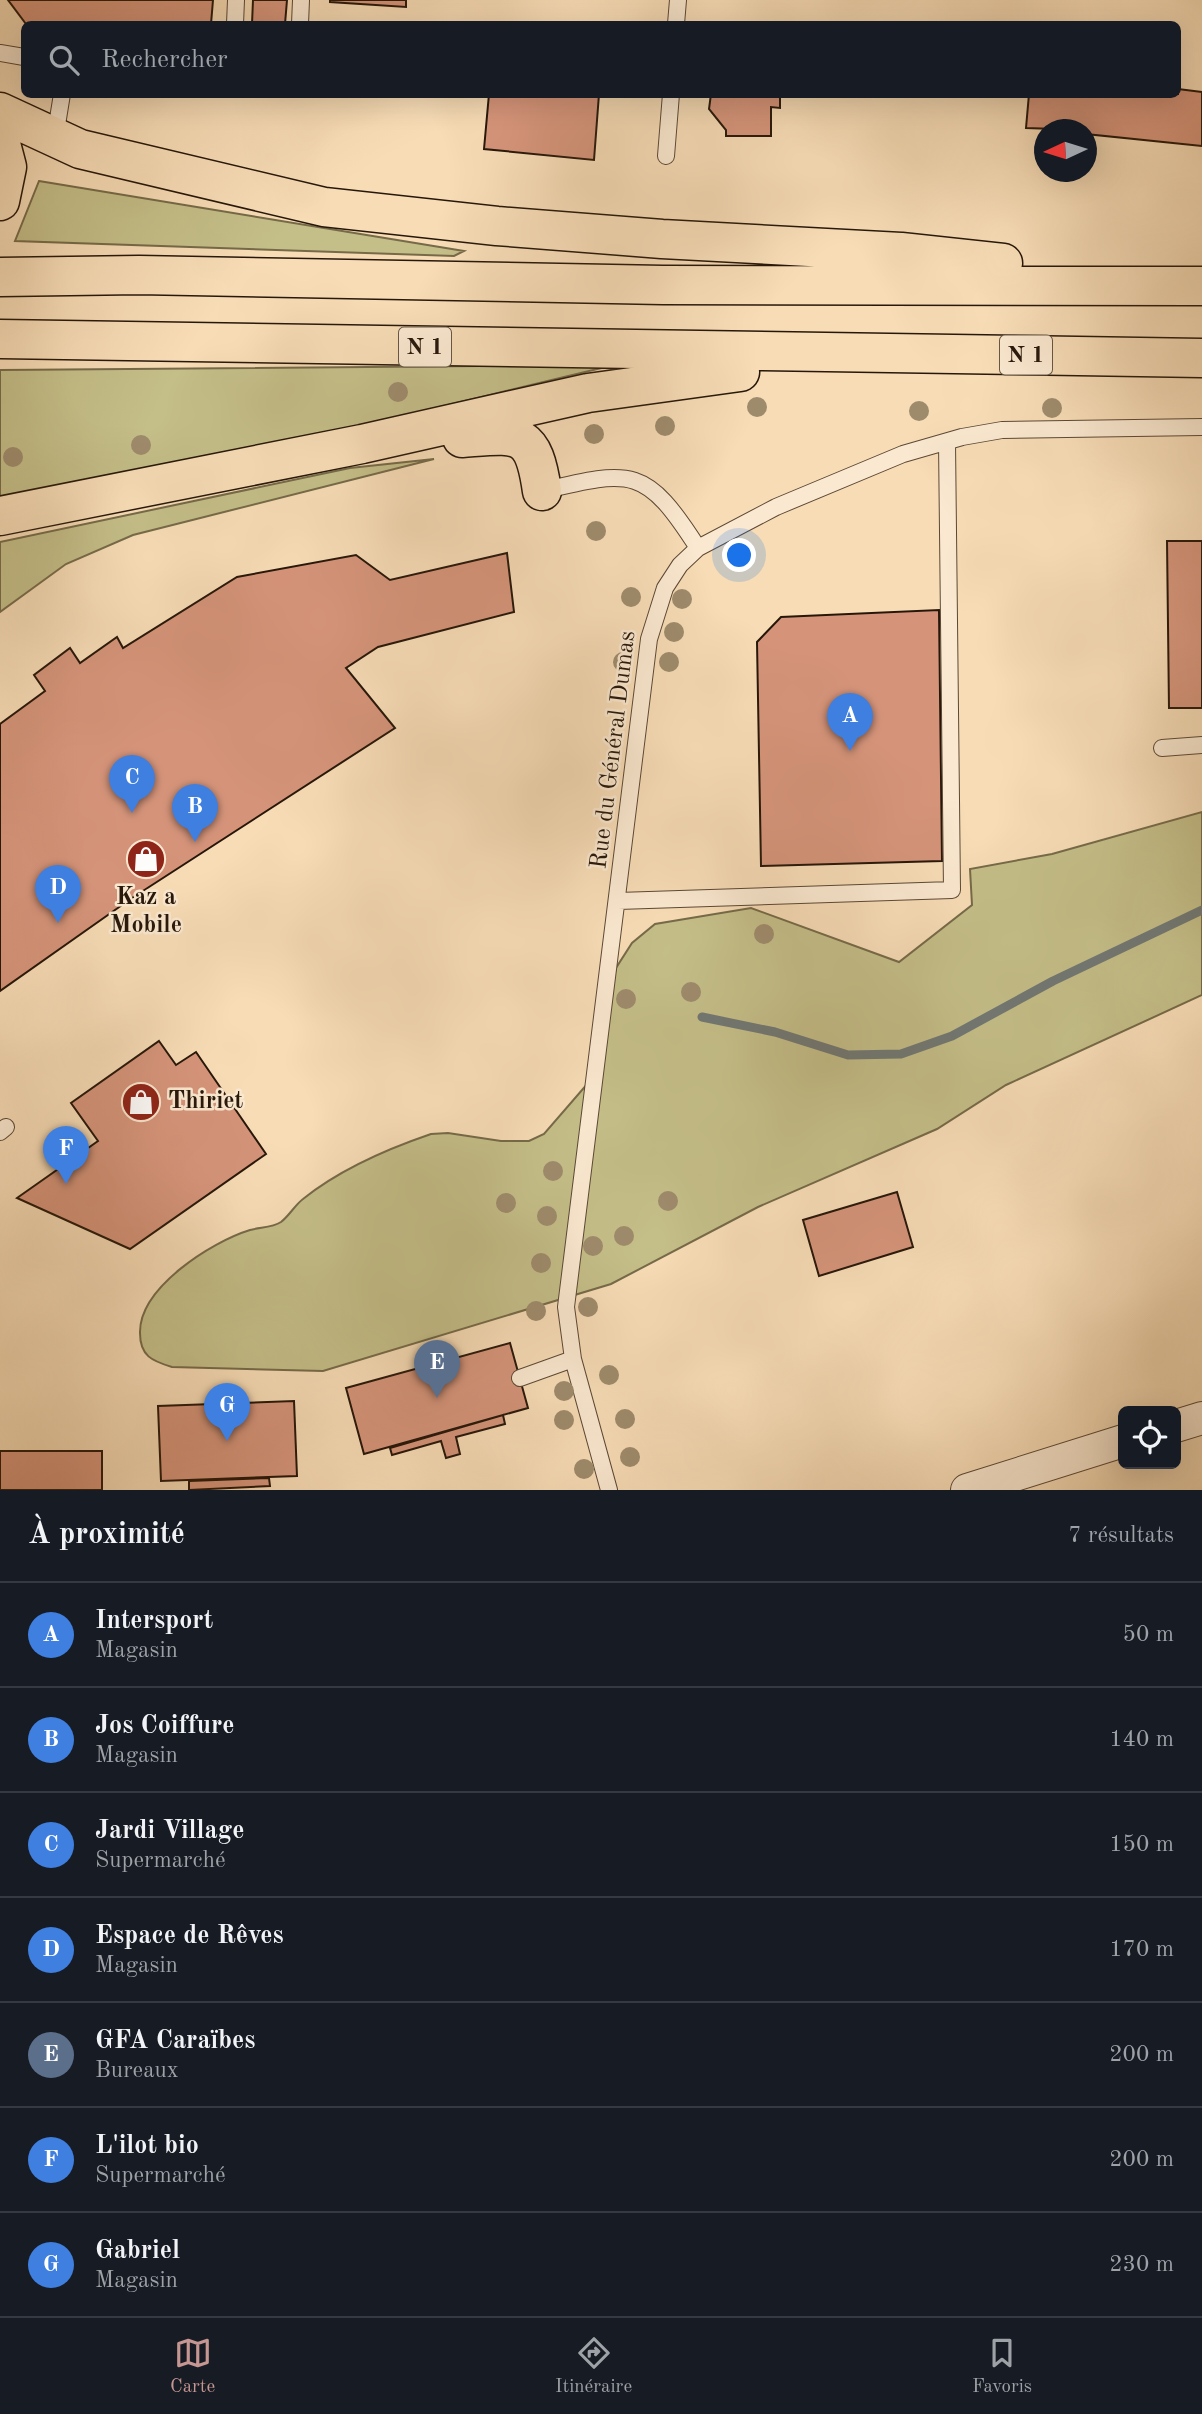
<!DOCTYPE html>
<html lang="fr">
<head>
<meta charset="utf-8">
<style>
  :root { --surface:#171b24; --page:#20242c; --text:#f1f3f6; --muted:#9ea1a6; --line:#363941; --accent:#c59692 }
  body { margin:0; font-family:"Old Standard TT",serif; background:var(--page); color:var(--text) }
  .controls { position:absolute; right:21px; bottom:21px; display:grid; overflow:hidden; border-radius:10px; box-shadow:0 7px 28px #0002 }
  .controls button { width:63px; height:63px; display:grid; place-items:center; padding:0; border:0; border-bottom:2px solid var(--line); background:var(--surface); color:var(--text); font:35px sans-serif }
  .compass { position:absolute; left:1034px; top:119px; width:63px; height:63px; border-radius:50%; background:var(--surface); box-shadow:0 7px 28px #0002; rotate:266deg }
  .you { position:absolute; left:740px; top:556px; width:24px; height:24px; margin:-18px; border:5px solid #fff; border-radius:50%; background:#1a73e8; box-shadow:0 0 0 10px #1a73e833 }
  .badge { display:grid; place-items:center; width:46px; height:46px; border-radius:50%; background:var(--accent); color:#fff; font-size:23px; font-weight:700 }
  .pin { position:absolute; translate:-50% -58px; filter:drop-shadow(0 2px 4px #0008) }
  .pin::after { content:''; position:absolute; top:37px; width:24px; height:21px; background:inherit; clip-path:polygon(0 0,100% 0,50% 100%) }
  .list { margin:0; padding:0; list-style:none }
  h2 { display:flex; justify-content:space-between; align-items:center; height:91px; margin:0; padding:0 28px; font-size:30px }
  h2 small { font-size:23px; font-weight:400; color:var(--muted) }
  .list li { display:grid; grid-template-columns:46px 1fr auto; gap:21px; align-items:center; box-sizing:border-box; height:105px; padding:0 28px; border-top:2px solid var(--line) }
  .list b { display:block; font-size:26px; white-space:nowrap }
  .list p { margin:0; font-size:23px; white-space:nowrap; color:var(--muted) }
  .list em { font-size:23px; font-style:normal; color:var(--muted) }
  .icon { flex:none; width:38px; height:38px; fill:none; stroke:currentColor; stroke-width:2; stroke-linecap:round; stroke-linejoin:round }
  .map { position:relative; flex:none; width:1202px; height:1490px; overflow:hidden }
  .search { position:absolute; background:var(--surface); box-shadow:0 7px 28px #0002; left:21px; right:21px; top:21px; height:77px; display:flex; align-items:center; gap:18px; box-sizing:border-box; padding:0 24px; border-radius:10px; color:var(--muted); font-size:26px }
  .sheet { height:826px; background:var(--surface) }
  nav { display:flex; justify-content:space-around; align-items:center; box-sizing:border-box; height:98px; border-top:2px solid var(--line); background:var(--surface); font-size:19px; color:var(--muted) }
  nav a { display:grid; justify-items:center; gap:4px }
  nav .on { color:var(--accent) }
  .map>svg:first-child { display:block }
  .green { fill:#c4be88; stroke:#766a49; stroke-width:2 }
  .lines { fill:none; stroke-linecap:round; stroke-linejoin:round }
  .stream { stroke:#717874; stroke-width:9 }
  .building { fill:#d5947a; stroke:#27170a; stroke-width:2 }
  .lane-casing { stroke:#5b4835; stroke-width:18 }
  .street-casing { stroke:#5b4835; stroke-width:34 }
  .highway-casing { stroke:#27170a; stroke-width:41 }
  .lane { stroke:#fae8d0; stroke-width:16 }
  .street { stroke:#fae8d0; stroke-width:32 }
  .highway { stroke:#f7dcb6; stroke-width:38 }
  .tree { fill:#9e8b6c }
  .labels { text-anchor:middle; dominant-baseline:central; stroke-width:5; stroke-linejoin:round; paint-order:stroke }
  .shield { fill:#fae8d0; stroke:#665645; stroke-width:2 }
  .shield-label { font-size:23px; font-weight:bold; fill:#27170a }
  .street-label { font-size:24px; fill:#27170a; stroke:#fae8d0 }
  .poi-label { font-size:24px; font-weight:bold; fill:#27170a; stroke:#fae8d0 }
</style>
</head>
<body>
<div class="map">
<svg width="1202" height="1490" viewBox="0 0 1202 1490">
  <rect width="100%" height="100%" fill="#f7dcb6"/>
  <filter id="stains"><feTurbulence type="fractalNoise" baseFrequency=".00286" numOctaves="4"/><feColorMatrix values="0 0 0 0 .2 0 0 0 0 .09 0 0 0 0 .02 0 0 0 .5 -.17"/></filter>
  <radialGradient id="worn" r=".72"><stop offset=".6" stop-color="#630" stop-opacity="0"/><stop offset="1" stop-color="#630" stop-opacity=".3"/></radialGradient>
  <!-- green -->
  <path class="green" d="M39,181l425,70 -10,5 -439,-15z
    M614,365l-315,76 -299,61v-132z
    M434,459l-301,76 -67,29 -66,48v-70l350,-74z
    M1202,812v183l-196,90 -69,44 -179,78 -147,77 -288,87 -151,-4c-20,-6 -32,-11 -32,-34 -1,-45 71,-91 110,-103 10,-3 22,-2 31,-8 8,-6 14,-17 22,-23 36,-29 84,-50 128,-65l17,-1 53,8h28l15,-7 45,-52 27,-114 16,-25 23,-19 96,-16 148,54 73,-57 -2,-36 82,-15z"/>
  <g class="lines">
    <!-- stream -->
    <path class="stream" d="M702,1017l73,15 73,23 53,-1 51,-18 101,-55 149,-71"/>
  </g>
  <!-- building -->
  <path class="building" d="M8,0h205l-2,24h-185z
    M253,0h34l-2,24h-33z
    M330,0h76v7l-76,-5z
    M718,23h62v1h-62z
    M1178,89l24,3v54l-116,-12v-4l-60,-2 3,-34h149z
    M489,94h110l-5,66 -110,-11z
    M711,94h69v14l-9,-1v29h-45v-6l-17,-21z
    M1167,541h35v167h-33z
    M507,553l7,59 -136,35 -32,21 49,60 -263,170 -132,93v-267l45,-33 -11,-16 36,-27 10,15 37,-26 6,11 114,-71 119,-22 34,25z
    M939,610l3,251 -181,5 -4,-224 24,-25z
    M159,1041l17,24 20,-13 70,102 -136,95 -113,-51 81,-57 -27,-38z
    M897,1192l16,55 -94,29 -16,-56z
    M510,1343l18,65 -164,46 -18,-66z
    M294,1401l3,75 -136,5 -3,-75z
    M503,1415l2,9 -49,13 4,17 -14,4 -5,-17 -49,14 -2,-7z
    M0,1451h102v39h-102z
    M269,1478l1,8 -81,4v-9z"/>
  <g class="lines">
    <!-- lane casing -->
    <g class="lane-casing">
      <path id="lane" d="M235,24l1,-24
        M300,24l1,-24
        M676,24l2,-24
        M0,53l24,4
        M55,137l7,-43
        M666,156l5,-62
        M542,491c91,-22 104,-24 156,57
        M1162,748l40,-3
        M618,901l334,-11 -5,-448
        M0,1132l6,-5
        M520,1378l53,-19
        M609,1490l-36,-131 -7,-52 83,-668 16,-51 15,-23 18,-17 78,-41 127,-53 59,-17 40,-7 200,-3"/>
    </g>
    <!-- street casing -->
    <g class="street-casing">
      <path id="street" d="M1176,1426l26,-8
        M967,1490l156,-49"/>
    </g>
    <!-- highway casing -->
    <g class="highway-casing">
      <path id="highway" d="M0,112l80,37 244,58 173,19 165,13 239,13 102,11
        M0,140l7,27 -7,34
        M0,277l139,-2 524,10 539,1
        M0,339l1202,19
        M462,438c56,-4 71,-10 80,53
        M0,516l362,-72 226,-51 152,-21"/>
    </g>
    <!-- lane -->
    <use href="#lane" class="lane"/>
    <!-- street -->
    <use href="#street" class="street"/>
    <!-- highway -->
    <use href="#highway" class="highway"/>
  </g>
  <!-- trees -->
  <g class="tree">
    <circle cx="398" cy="392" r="10"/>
    <circle cx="757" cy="407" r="10"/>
    <circle cx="1052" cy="408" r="10"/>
    <circle cx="919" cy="411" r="10"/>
    <circle cx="665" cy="426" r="10"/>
    <circle cx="594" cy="434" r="10"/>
    <circle cx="141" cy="445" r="10"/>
    <circle cx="13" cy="457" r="10"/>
    <circle cx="596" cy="531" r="10"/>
    <circle cx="631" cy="597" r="10"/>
    <circle cx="682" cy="599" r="10"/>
    <circle cx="674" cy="632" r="10"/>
    <circle cx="623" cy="662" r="10"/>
    <circle cx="669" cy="662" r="10"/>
    <circle cx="764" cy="934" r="10"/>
    <circle cx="691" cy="992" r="10"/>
    <circle cx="626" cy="999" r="10"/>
    <circle cx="553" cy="1171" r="10"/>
    <circle cx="668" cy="1201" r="10"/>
    <circle cx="506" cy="1203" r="10"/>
    <circle cx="547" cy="1216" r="10"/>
    <circle cx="624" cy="1236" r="10"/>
    <circle cx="593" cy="1246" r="10"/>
    <circle cx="541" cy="1263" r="10"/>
    <circle cx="588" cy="1307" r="10"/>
    <circle cx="536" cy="1311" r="10"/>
    <circle cx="609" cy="1375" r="10"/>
    <circle cx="564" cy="1391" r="10"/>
    <circle cx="625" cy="1419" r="10"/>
    <circle cx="564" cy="1420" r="10"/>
    <circle cx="630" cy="1457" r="10"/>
    <circle cx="584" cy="1469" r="10"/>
  </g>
  <!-- icons -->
  <defs>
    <g id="shop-disc" transform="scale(2.0125)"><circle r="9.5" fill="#8f2418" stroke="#fae8d0"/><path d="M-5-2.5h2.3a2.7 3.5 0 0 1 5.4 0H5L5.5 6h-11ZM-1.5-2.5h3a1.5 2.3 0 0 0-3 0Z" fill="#fff"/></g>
  </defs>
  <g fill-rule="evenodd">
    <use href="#shop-disc" x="146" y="859"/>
    <use href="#shop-disc" x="141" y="1102"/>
  </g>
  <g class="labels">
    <!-- shield labels -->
    <g class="shield">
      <rect x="399" y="327.5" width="52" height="39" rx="5"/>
      <rect x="1000" y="335.5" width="52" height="39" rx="5"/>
    </g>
    <g class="shield-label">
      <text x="425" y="347">N 1</text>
      <text x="1026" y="355">N 1</text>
    </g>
    <!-- street labels -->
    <g class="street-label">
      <text transform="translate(614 750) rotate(-83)">Rue du Général Dumas</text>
    </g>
    <!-- poi labels -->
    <g class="poi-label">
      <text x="146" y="898">Kaz a<tspan x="146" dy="28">Mobile</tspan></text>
      <text x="168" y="1102" text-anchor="start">Thiriet</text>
    </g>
  </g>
  <rect width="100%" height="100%" filter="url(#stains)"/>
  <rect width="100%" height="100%" fill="url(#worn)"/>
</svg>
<div class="controls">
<button><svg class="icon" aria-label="locate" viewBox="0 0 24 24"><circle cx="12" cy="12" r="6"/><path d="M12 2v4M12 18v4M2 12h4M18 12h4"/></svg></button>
</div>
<svg class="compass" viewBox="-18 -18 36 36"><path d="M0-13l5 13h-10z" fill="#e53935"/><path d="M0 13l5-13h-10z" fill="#9ea1a6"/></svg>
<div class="you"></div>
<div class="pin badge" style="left:850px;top:751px;background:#3f7fe0">A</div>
<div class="pin badge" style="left:195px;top:842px;background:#3f7fe0">B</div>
<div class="pin badge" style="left:132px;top:813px;background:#3f7fe0">C</div>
<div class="pin badge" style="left:58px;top:923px;background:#3f7fe0">D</div>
<div class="pin badge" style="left:437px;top:1398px;background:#5c6f8a">E</div>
<div class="pin badge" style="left:66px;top:1184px;background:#3f7fe0">F</div>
<div class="pin badge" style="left:227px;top:1441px;background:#3f7fe0">G</div>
<div class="search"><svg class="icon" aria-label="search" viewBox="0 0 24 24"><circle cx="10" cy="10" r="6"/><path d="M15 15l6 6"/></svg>Rechercher</div>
</div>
<section class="sheet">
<h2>À proximité<small>7 résultats</small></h2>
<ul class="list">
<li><span class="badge" style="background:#3f7fe0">A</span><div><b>Intersport</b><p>Magasin</p></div><em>50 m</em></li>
<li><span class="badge" style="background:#3f7fe0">B</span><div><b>Jos Coiffure</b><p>Magasin</p></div><em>140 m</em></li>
<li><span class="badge" style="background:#3f7fe0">C</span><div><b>Jardi Village</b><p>Supermarché</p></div><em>150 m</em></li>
<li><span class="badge" style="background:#3f7fe0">D</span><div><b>Espace de Rêves</b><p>Magasin</p></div><em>170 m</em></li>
<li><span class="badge" style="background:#5c6f8a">E</span><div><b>GFA Caraïbes</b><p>Bureaux</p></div><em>200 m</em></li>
<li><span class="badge" style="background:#3f7fe0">F</span><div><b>L'ilot bio</b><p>Supermarché</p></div><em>200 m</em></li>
<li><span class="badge" style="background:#3f7fe0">G</span><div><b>Gabriel</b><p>Magasin</p></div><em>230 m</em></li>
</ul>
</section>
<nav>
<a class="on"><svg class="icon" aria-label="map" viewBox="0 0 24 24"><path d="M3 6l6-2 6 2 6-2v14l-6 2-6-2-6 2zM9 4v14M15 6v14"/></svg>Carte</a>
<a><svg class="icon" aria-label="directions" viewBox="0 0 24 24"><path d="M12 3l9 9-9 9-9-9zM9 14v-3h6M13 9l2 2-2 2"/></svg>Itinéraire</a>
<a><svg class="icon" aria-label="saved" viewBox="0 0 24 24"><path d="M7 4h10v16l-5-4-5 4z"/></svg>Favoris</a>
</nav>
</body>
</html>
